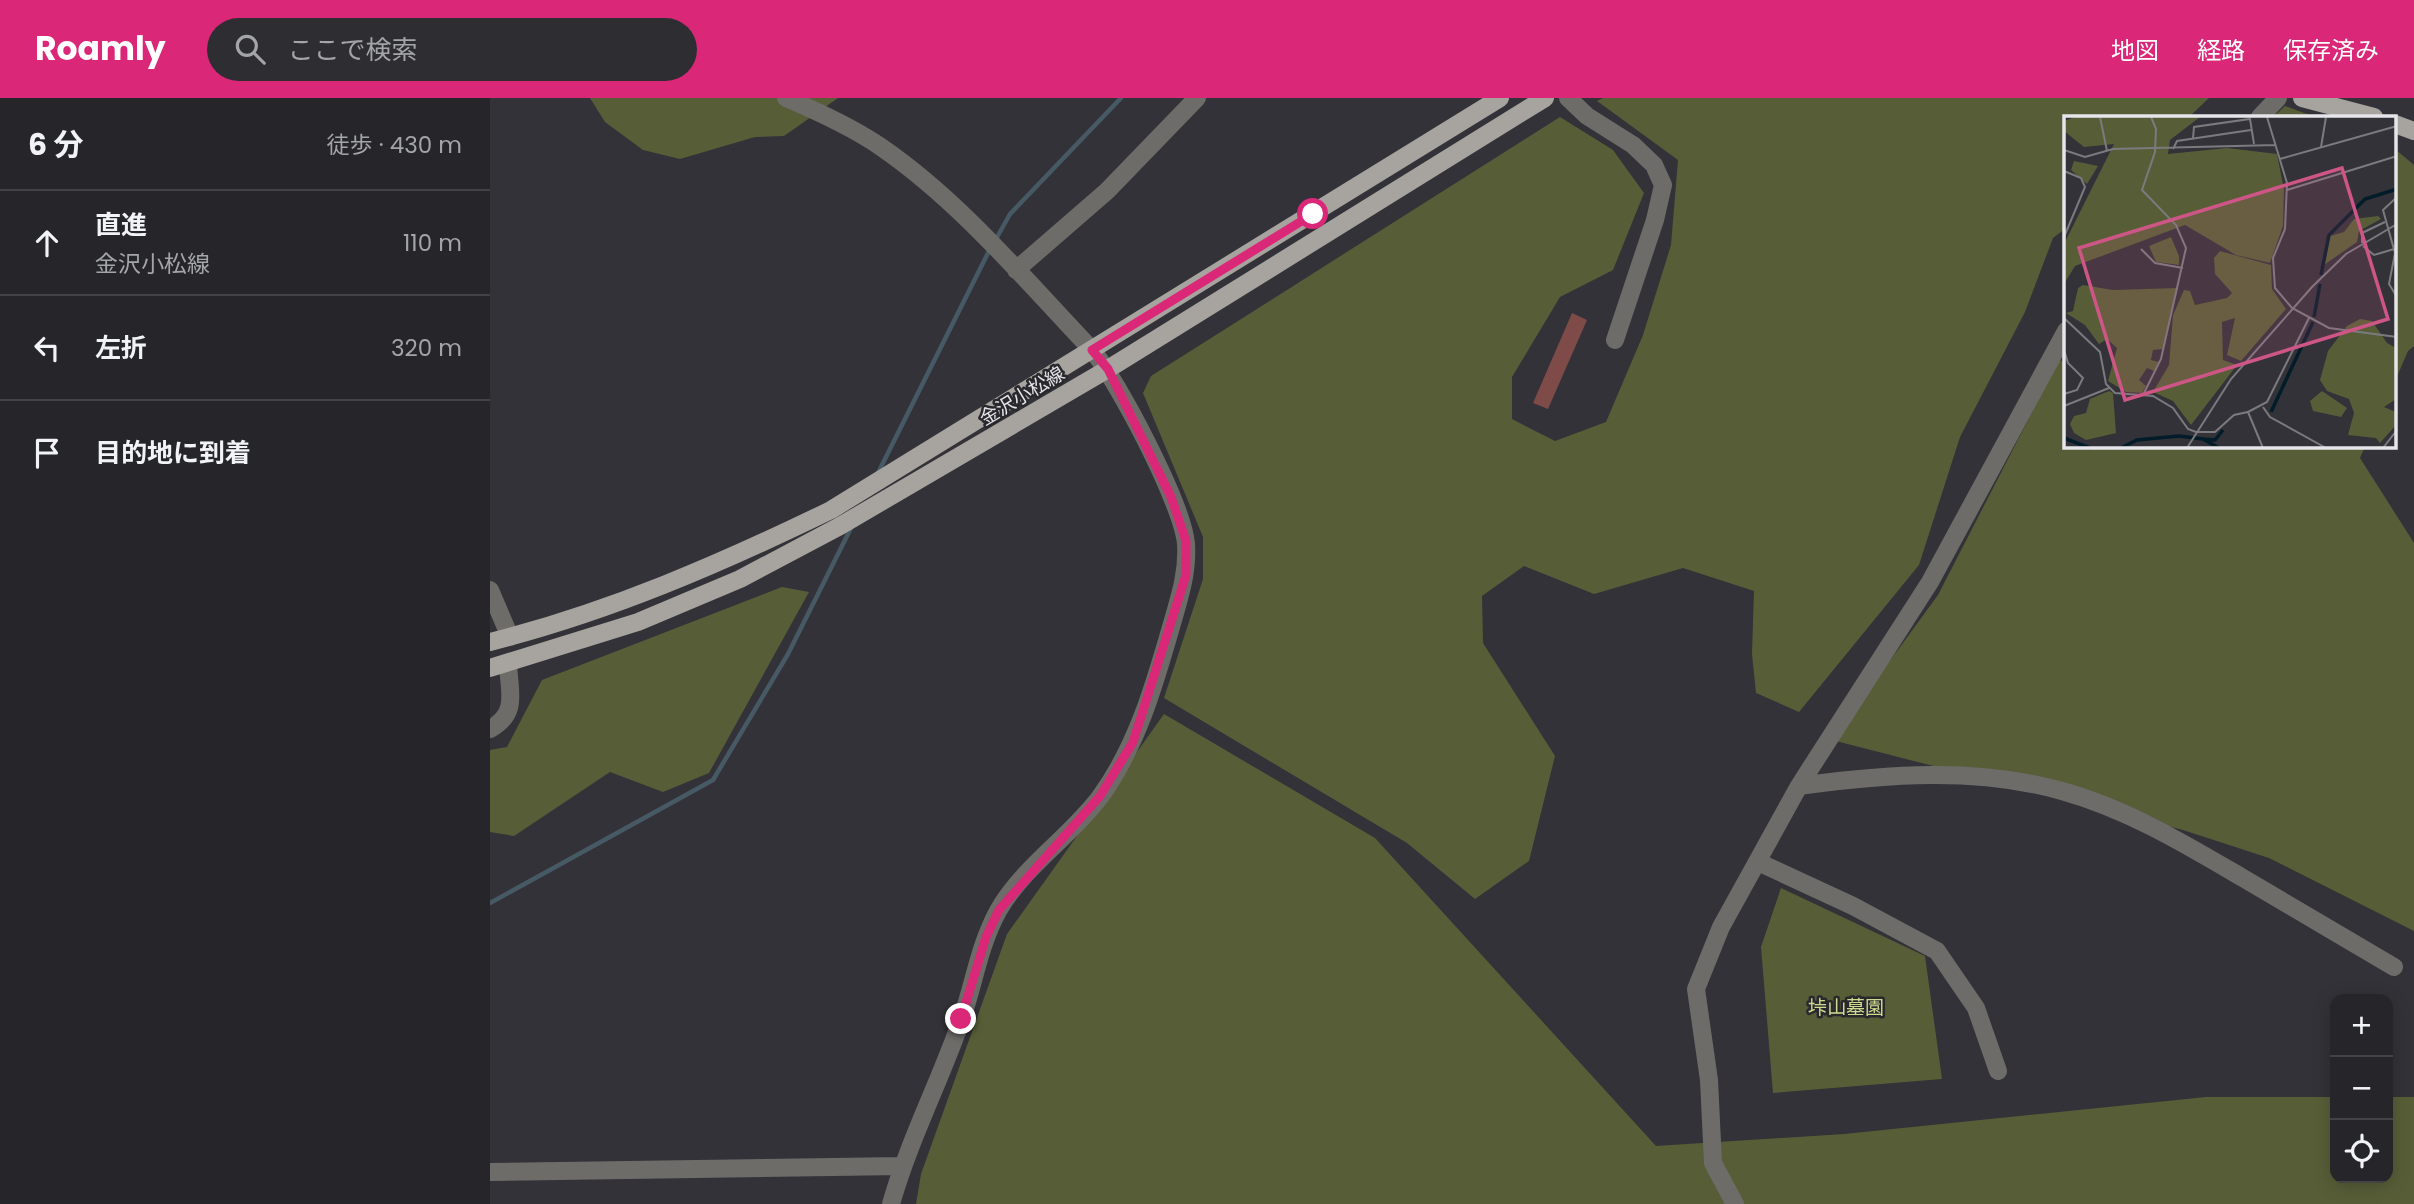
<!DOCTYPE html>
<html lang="ja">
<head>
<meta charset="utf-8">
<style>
  :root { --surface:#26262a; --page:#2e2e32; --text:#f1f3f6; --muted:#a4a5a8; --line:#424347; --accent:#db2777 }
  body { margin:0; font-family:Poppins,"Noto Sans JP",sans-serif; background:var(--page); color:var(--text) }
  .controls { position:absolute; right:21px; bottom:21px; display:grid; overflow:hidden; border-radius:14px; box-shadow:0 4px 18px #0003 }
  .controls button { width:63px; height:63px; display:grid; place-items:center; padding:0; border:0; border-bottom:2px solid var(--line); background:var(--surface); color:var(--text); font:35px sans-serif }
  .stop { position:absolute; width:21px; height:21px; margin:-16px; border:5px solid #db2777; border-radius:50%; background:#fff }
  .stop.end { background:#db2777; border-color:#fff; box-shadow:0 2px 7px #0008 }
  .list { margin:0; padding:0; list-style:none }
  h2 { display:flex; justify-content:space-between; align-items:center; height:91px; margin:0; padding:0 28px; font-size:30px }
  h2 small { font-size:23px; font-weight:400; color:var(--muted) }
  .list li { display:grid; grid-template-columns:46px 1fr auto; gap:21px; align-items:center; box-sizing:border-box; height:105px; padding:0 28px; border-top:2px solid var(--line) }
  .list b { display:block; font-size:26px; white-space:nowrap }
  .list p { margin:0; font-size:23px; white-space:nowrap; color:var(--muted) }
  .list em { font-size:23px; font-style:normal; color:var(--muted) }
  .icon { flex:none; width:38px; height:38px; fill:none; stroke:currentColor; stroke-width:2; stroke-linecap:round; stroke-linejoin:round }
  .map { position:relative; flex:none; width:1924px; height:1106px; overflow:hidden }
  header { display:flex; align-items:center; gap:42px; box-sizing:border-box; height:98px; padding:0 35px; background:var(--accent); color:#fff }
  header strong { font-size:33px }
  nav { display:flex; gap:38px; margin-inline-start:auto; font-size:24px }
  .search { width:490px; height:63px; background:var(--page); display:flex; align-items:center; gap:18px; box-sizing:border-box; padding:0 24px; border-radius:38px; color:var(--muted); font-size:26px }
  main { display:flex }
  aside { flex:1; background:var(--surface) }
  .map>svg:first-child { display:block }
  .green { fill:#575e37 }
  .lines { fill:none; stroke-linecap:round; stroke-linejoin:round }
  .stream { stroke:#475964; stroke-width:4.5 }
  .building { fill:#7e4b49 }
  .minor { stroke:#6e6c69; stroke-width:18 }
  .major { stroke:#a7a49f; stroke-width:18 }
  .route { stroke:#db2777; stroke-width:9 }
  .labels { text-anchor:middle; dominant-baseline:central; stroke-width:5; stroke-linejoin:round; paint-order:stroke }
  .street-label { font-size:19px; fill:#e6e6ea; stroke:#28282d }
  .park-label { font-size:19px; fill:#cedb8e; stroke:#28282d }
  .inset-river { fill:none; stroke:#031c2a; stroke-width:3.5 }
  .inset-road { fill:none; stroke:#7a7a7f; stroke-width:2 }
  .view { fill:#cd5686; fill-opacity:0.15; stroke:#cd5686; stroke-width:3.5 }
  .inset-edge { fill:none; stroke:#e6e6ea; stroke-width:3.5 }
</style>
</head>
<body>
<header>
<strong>Roamly</strong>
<div class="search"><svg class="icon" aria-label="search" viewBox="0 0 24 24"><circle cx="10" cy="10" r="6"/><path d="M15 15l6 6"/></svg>ここで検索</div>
<nav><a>地図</a><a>経路</a><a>保存済み</a></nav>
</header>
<main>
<aside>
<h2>6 分<small>徒歩 · 430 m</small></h2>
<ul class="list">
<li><svg class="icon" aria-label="ahead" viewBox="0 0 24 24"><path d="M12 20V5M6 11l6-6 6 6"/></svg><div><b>直進</b><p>金沢小松線</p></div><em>110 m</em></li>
<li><svg class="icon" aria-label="left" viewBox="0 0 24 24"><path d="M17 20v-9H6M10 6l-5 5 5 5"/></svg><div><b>左折</b></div><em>320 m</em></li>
<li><svg class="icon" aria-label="arrive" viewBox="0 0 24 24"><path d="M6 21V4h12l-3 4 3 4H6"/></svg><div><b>目的地に到着</b></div></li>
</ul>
</aside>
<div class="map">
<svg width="1924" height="1106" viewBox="0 0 1924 1106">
  <rect width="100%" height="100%" fill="#323238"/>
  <!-- green -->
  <path class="green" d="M100,0h248l-54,38 -29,1 -75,22 -37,-9 -38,-28z
    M1113,0h606l-20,19h-123v111l-13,10 -28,74 -65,125 -41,128 -120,147 -43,-19 -4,-39 2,-63 -71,-23 -89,26 -70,-28 -42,30 1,47 72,113 -26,105 -54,38 -68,-56 -243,-145 39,-119v-42l-60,-144 8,-17 409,-259 53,33 31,43 -31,77 -53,27 -48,80v42l43,22 51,-19 37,-87 28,-90 7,-85 -81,-59z
    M1795,8l30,11h-42z
    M1905,51l19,16v181l-6,5 -13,30z
    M1569,262l7,2v84h299l-5,12 54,85v388l-145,-73 -86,-28 -351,-90 106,-145z
    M292,489l27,5 -100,181 -46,19 -53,-20 -96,64 -24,-4v-82l17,-3 35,-67z
    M674,616l211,124 281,308 188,-12 362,-37h129v81h53v-81h26v107h-1498l5,-30 86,-240z
    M1291,790l144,68 17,123 -169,14 -12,-146z"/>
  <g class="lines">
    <!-- stream -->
    <path class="stream" d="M506,141l14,-25 111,-116
      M388,375l112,-224
      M0,805l223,-123 75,-126 63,-126"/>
  </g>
  <!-- building -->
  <path class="building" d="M1082,215l15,7 -39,89 -15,-6z"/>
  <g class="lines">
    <!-- minor -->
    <path class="minor" d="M296,0c33,14 66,29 95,49 80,55 145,134 211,203 26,31 91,155 94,194 2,29 -7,55 -15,83 -17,59 -34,119 -71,170 -30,40 -77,70 -102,114 -19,35 -24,73 -37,110 -22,62 -52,120 -70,183
      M1078,0l19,18 46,29 21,20 9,20 -8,35 -40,120
      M1770,19l18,-19
      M526,172l91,-79 90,-93
      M0,492l20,47
      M0,631c29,-16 19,-37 18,-66
      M1309,688c87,-12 177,-19 263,5 65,18 123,53 181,87 50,30 101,59 151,89
      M1268,764l95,44 84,45 39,57 22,63
      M0,1074l412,-6
      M1245,1106l-22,-41 -4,-83 -13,-91 25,-62 78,-141 131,-204 136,-251"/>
    <!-- major -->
    <path class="major" d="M1812,0l72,19
      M1905,26l19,7
      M0,544c119,-30 230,-78 341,-132l669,-412
      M0,570l148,-46 102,-43 100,-53 268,-157 437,-271"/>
  </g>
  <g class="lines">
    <!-- route -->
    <path class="route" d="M471,921l25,-82 13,-27 101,-114 33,-54 53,-167v-34l-15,-44 -63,-128 -16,-19 221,-136"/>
  </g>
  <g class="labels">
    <!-- street labels -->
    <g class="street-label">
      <text transform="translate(532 298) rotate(-31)">金沢小松線</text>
    </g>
    <!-- park labels -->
    <g class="park-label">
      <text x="1356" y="909">垰山墓園</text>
    </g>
  </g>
  <!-- overview -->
  <g transform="translate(1574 18)">
    <rect width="332" height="332" fill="#323238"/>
    <path d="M11,1h125l-30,23 -2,14 59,-6 50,6 7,36 -1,36 -13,37 -34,-8 -51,-30 -110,41 -11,18v-40l50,-100 -30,3 -20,-16v-10zM10,45l24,5 -11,18 -16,-14zM314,100l3,3 -22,12 -2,11 -33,23 6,-29 14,-4 10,-13zM107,121l8,19v9l-23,-3 -7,-16zM156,135l51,14 1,24 14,20 -45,52 -14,-6 8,-37 -13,4 1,38 14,5 -46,60 -18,-24 -20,-9 16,-27 4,-50 11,-25 6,1 5,14 32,-7 5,-5 -17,-19 -1,-16zM19,169l30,5 65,-2 -15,61 -10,1 -2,10 8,2 -5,9 -7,-3 -8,12 7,6 -4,7 -16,-1 -18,-11 9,-33 -10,-9 -8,5 -14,-19 -19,-12 7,-2 5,-23zM296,203l12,2 15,22 9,5v51l-12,8 12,5v13l-16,18 -4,-5 -28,-3 6,-22 -5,-14 -22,-8 -7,-11 8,-29 19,-25zM45,275l4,2 3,40 -30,7 -12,-7 -4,-9 4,-8 12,-3 4,-14zM258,275l25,17 -6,9 -28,-6 -3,-10z" fill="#575e37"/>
    <path class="inset-river" d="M257,159l8,-40 36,-36 32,-10M250,201l6,-33M207,296l42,-90M0,322l26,10M139,323l12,1 8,-10M57,332l16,-8 42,-4 24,3 16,9"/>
    <path class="inset-road" d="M36,1l7,34M203,1l20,66 -2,46 -12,29 2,30 17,20 37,20 68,9M129,22l1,-11 56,-8 4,25M257,31l5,-30M109,33l4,-8 74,-11M0,34l21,7 28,-8 163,-4M216,43l117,-33M0,55l17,7 4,9 -21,50M223,74l110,-34M333,81l-14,13 12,43 -6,31 8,13M298,127v-10l23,-11M299,130l11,9 20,-6M77,133l14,14 28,5M0,202l36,34 6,32 9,9 38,3 20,12 15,21 8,3h19l19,-17 14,-3 15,36M0,234l4,13 15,15 -6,12 -13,4M79,279l18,-36 25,-111 -10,-23 -34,-35 13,-38 1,-23 -5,-12M0,290l45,-18M199,291l7,10 56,31M184,296l19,-10 42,-84M123,332l44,-69 81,-92 34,-33 51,-30M319,332l14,-18"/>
    <path class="view" d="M278,52l46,151 -263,81 -46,-152z"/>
    <rect width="332" height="332" class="inset-edge"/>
  </g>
</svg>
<div class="controls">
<button>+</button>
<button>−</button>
<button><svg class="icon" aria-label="locate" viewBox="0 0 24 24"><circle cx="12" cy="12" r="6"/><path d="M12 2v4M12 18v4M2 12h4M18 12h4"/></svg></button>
</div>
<div class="stop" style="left:823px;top:116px"></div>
<div class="stop end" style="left:471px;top:921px"></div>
</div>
</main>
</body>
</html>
